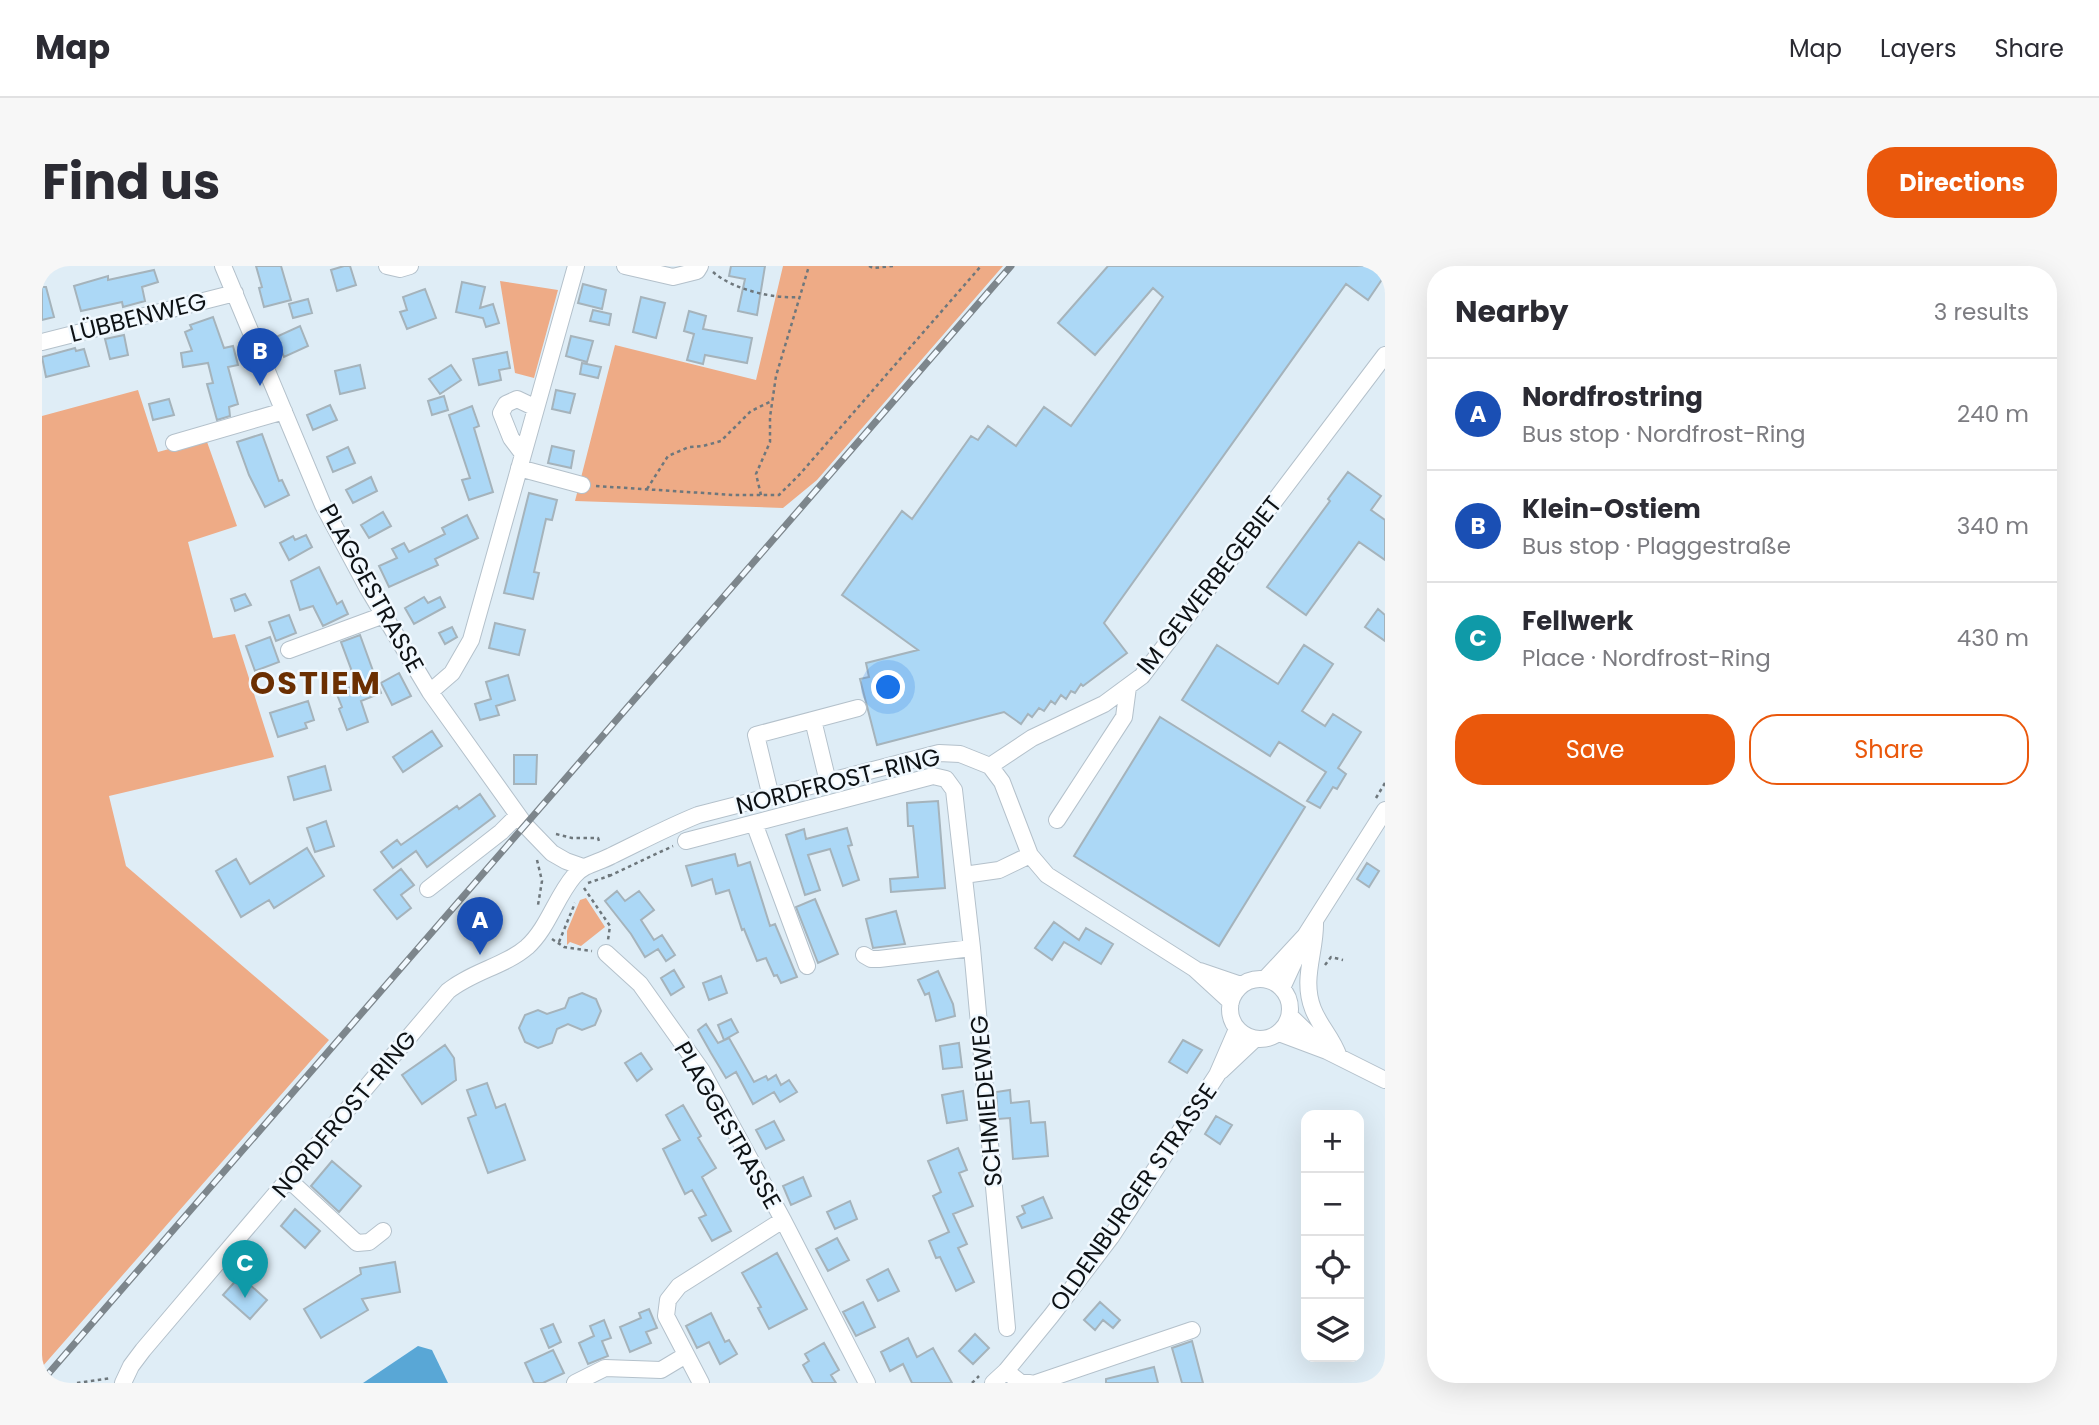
<!DOCTYPE html>
<html lang="en">
<head>
<meta charset="utf-8">
<style>
  :root { --surface:#fff; --page:#f7f7f7; --text:#2b2b33; --muted:#7c7c81; --line:#e1e1e2; --accent:#ea580c }
  body { margin:0; font-family:Poppins,sans-serif; background:var(--page); color:var(--text) }
  .controls { position:absolute; right:21px; bottom:21px; display:grid; overflow:hidden; border-radius:14px; box-shadow:0 7px 28px #0002 }
  .controls button { width:63px; height:63px; display:grid; place-items:center; padding:0; border:0; border-bottom:2px solid var(--line); background:var(--surface); color:var(--text); font:35px sans-serif }
  .you { position:absolute; left:847px; top:422px; width:24px; height:24px; margin:-18px; border:5px solid #fff; border-radius:50%; background:#1a73e8; box-shadow:0 0 0 10px #1a73e833 }
  .badge { display:grid; place-items:center; width:46px; height:46px; border-radius:50%; background:var(--accent); color:#fff; font-size:23px; font-weight:700 }
  .pin { position:absolute; translate:-50% -58px; filter:drop-shadow(0 2px 4px #0008) }
  .pin::after { content:''; position:absolute; top:37px; width:24px; height:21px; background:inherit; clip-path:polygon(0 0,100% 0,50% 100%) }
  .list { margin:0; padding:0; list-style:none }
  h2 { display:flex; justify-content:space-between; align-items:center; height:91px; margin:0; padding:0 28px; font-size:30px }
  h2 small { font-size:23px; font-weight:400; color:var(--muted) }
  .list li { display:grid; grid-template-columns:46px 1fr auto; gap:21px; align-items:center; box-sizing:border-box; height:112px; padding:0 28px; border-top:2px solid var(--line) }
  .list b { display:block; font-size:26px; white-space:nowrap }
  .list p { margin:0; font-size:23px; white-space:nowrap; color:var(--muted) }
  .list em { font-size:23px; font-style:normal; color:var(--muted) }
  .actions { display:flex; gap:14px; padding:21px 28px }
  .actions a { flex:1; padding:16px 0; border:2px solid var(--accent); border-radius:28px; text-align:center; font-size:24px; color:var(--accent) }
  .actions .main { background:var(--accent); color:#fff }
  .icon { flex:none; width:38px; height:38px; fill:none; stroke:currentColor; stroke-width:2; stroke-linecap:round; stroke-linejoin:round }
  .map { position:relative; flex:none; width:1343px; height:1117px; overflow:hidden; border-radius:28px }
  header { display:flex; align-items:center; gap:42px; box-sizing:border-box; height:98px; padding:0 35px; background:var(--surface); border-bottom:2px solid var(--line) }
  header strong { font-size:33px }
  nav { display:flex; gap:38px; margin-inline-start:auto; font-size:24px }
  .intro { display:flex; align-items:center; justify-content:space-between; box-sizing:border-box; height:168px; padding:0 42px }
  h1 { margin:0; font-size:49px }
  .button { padding:18px 32px; border-radius:28px; background:var(--accent); color:#fff; font-size:24px; font-weight:700 }
  main { display:flex; gap:42px; padding:0 42px }
  aside { flex:1; background:var(--surface); border-radius:28px; box-shadow:0 7px 28px #0002 }
  .map>svg:first-child { display:block }
  .green { fill:#eeab86 }
  .water { fill:#59a7d6 }
  .building { fill:#acd8f6; stroke:#a5b3bb; stroke-width:2 }
  .lines { fill:none; stroke-linecap:round; stroke-linejoin:round }
  .minor-casing { stroke:#b4c1cb; stroke-width:18 }
  .path { stroke:#6e777c; stroke-width:2.5; stroke-dasharray:3.5 3.5; stroke-linecap:butt }
  .minor { stroke:#fff; stroke-width:16 }
  .rail-casing { stroke:#7d868c; stroke-width:7 }
  .rail { stroke:#f1f9ff; stroke-width:4.5; stroke-dasharray:13; stroke-linecap:butt }
  .labels { text-anchor:middle; dominant-baseline:central; stroke-width:5; stroke-linejoin:round; paint-order:stroke }
  .street-label { font-size:24px; fill:#0e1215; stroke:#f1f9ff }
  .district-label { font-size:32px; font-weight:bold; letter-spacing:2px; fill:#6b2f02; stroke:#f1f9ff }
</style>
</head>
<body>
<header>
<strong>Map</strong>
<nav><a>Map</a><a>Layers</a><a>Share</a></nav>
</header>
<div class="intro"><h1>Find us</h1><a class="button">Directions</a></div>
<main>
<div class="map">
<svg width="1343" height="1117" viewBox="0 0 1343 1117">
  <rect width="100%" height="100%" fill="#dfedf6"/>
  <!-- green -->
  <path class="green" d="M741,0h220l-186,214 -34,28 -208,-7 40,-156 141,35z
    M458,15l58,9 -24,88 -19,-5z
    M96,124l20,62 48,-13 31,87 -49,16 25,96 22,-4 39,123 -165,39 17,70 203,174 -287,327v-951z
    M544,632l19,29 -24,19 -11,-4 -3,3v-14l13,-31z"/>
  <!-- water -->
  <path class="water" d="M376,1080l14,4 16,33h-85z"/>
  <!-- building -->
  <path class="building" d="M214,0h25l10,34 -27,7 -5,-19 3,-1z
    M302,0h6l6,19 -19,6 -6,-21z
    M689,0h34l-8,49 -19,-4 7,-32 -16,-3z
    M1066,0h277v9l-17,25 -22,-16 -242,339 23,30 -44,33 -2,-2 -6,9 -4,-2 -5,8 -5,-4 -6,9 -4,-3 -7,10 -5,-3 -7,9 -4,-3 -7,10 -17,-12 -127,33 -17,-66 9,-2 -3,-14 52,-13 -76,-55 60,-84 10,8 59,-83 7,4 10,-14 28,20 28,-39 27,19 92,-129 -10,-9 -58,67 -37,-32z
    M112,4l4,12 -16,5 3,14 -22,6 -1,-5 -41,9 -7,-25 34,-10v4z
    M420,16l23,5 -5,21 13,-4 6,19 -13,4 -3,-9 -27,-6z
    M541,18l23,6 -4,19 -24,-6z
    M0,21h4l8,30 -12,3z
    M383,23l11,29 -29,11 -7,-17 7,-2 -4,-13z
    M599,31l24,6 -9,35 -23,-6z
    M266,33l4,14 -19,5 -4,-14z
    M551,44l18,4 -2,11 -19,-4z
    M647,45l17,5 -3,13 49,9 -5,25 -42,-8 -2,9 -16,-4 7,-26 -10,-3z
    M171,51l11,31 9,-2 5,19 -10,2 10,37 -9,3 1,9 -13,4 -10,-36 6,-1 -5,-20 -25,4 -2,-14 11,-2 -7,-19 7,-3 -2,-4z
    M258,60l8,20 -24,11 -8,-20z
    M82,69l4,20 -18,4 -5,-20z
    M529,70l22,5 -6,21 -21,-6z
    M33,82l1,3 8,-2 5,17 -43,11 -4,-20z
    M465,86l3,16 -11,2 2,10 -22,5 -6,-26z
    M540,97l19,4 -3,11 -18,-4z
    M318,99l5,23 -25,6 -5,-23z
    M409,99l10,15 -21,14 -11,-15z
    M514,124l19,4 -5,19 -18,-4z
    M402,130l4,14 -16,5 -4,-14z
    M127,133l5,16 -21,5 -4,-16z
    M288,139l7,15 -24,10 -6,-15z
    M430,140l7,20 -5,2 19,64 -24,8 -7,-20 8,-2 -21,-63z
    M220,168l17,47 3,-1 7,15 -24,12 -16,-32 -12,-33z
    M510,180l22,5 -3,17 -23,-5z
    M306,181l7,16 -22,9 -6,-15z
    M1306,206l33,24 -10,14 14,10v40l-26,-18 -53,73 -39,-28 63,-86 -2,-2z
    M329,211l6,14 -24,12 -7,-13z
    M487,227l28,7 -5,20 -6,-1 -12,53 5,1 -6,26 -29,-6z
    M341,246l8,14 -22,12 -8,-13z
    M425,249l11,23 -43,21 3,6 -49,22 -10,-21 18,-8 -5,-9 12,-6 5,9 36,-18 -3,-6z
    M264,269l6,12 -23,13 -9,-17 13,-7 2,4z
    M277,301l18,37 5,-3 6,13 -25,12 -10,-20 -13,4 -9,-29z
    M203,328l6,11 -16,6 -4,-12z
    M382,331l4,6 12,-6 5,10 -31,17 -9,-16z
    M1336,343l7,6v26l-20,-14z
    M247,349l7,18 -20,8 -7,-19z
    M453,357l30,7 -6,25 -30,-7z
    M410,361l5,10 -12,7 -6,-11z
    M318,369l21,58 -20,8 7,21 -21,8 -8,-21 3,-2 -6,-15 21,-7 -16,-43z
    M228,371l9,25 -24,9 -9,-25z
    M1175,379l61,39 26,-39 29,19 -31,47 23,15 8,-12 28,18 -23,36 8,6 -9,15 -4,-2 -13,21 -13,-7 19,-29 -47,-30 -9,14 -88,-56z
    M357,407l12,23 -19,9 -11,-22z
    M466,409l7,25 -19,6 3,9 -19,5 -5,-16 16,-5 -5,-17z
    M266,435l6,19 -9,3 2,5 -29,9 -8,-24z
    M1118,451l145,90 -86,139 -145,-90z
    M390,465l10,15 -39,26 -10,-15z
    M472,489h23l-1,29h-22z
    M283,500l6,24 -37,10 -6,-23z
    M438,528l15,22 -68,51 -11,-16 -23,17 -12,-16 16,-12 4,5 56,-39 2,3z
    M896,535l7,87 -54,4 -1,-13 28,-2 -5,-51h-5l-1,-23z
    M284,555l8,25 -19,6 -8,-24z
    M805,562l5,17 -4,1 11,34 -16,6 -13,-37 -22,6 12,35 -15,5 -19,-60 18,-6 2,10z
    M265,582l17,28 -50,32 -5,-8 -28,17 -25,-46 20,-12 14,25z
    M693,588l3,12 12,-4 20,64 5,-2 22,53 -16,6 -4,-8 -3,1 -8,-18 -9,3 -13,-32 -2,1 -13,-40 -13,4 -4,-15 -20,7 -6,-20z
    M1325,597l12,8 -10,16 -12,-8z
    M359,603l13,16 -13,10 10,13 -14,11 -23,-29z
    M575,625l8,10 14,-10 15,19 -13,10 13,20 8,-5 13,20 -9,6 -8,-12 -13,8 -14,-23 -26,-33z
    M773,633l23,55 -20,9 -22,-56z
    M854,645l9,33 -32,4 -7,-29z
    M1012,656l25,18 7,-12 27,16 -12,20 -37,-22 -12,18 -17,-12z
    M632,704l10,17 -13,8 -10,-17z
    M896,705l15,33 2,12 -19,5 -7,-28 -4,2 -7,-15z
    M679,710l6,17 -18,7 -6,-17z
    M540,727l14,6 5,12 -6,14 -13,5 -14,-6 -11,5 -5,14 -14,5 -13,-6 -6,-14 6,-13 13,-5 9,4 18,-6 4,-10z
    M689,753l7,13 -14,8 -6,-15z
    M664,758l12,19 11,-5 25,44 12,-6 2,4 8,-5 5,10 8,-5 8,12 -17,10 -6,-10 -21,12 -17,-32 -10,6 -15,-25 -13,-23z
    M1141,774l19,10 -15,23 -18,-11z
    M917,777l3,24 -19,2 -3,-23z
    M403,779l9,13 2,22 -34,24 -20,-29z
    M599,787l11,16 -15,12 -12,-18z
    M445,817l9,25 9,-4 20,56 -37,13 -20,-55 8,-3 -9,-25z
    M968,824l1,13 18,-2 2,22 14,-1 3,34 -35,3 -3,-41 -12,1 -2,-27z
    M921,825l4,29 -20,3 -5,-28z
    M641,839l18,31 -3,2 18,30 -14,9 29,54 -19,10 -13,-23 7,-3 -14,-25 -7,4 -22,-45 17,-9 -14,-25z
    M1174,850l16,9 -12,19 -15,-10z
    M732,855l10,19 -18,9 -10,-19z
    M916,882l9,22 -8,3 14,33 -20,8 14,30 -9,4 16,34 -18,9 -16,-34 -4,1 -7,-17 20,-9 -16,-36 8,-4 -13,-31z
    M290,895l29,25 -22,26 -28,-26z
    M761,911l8,19 -20,9 -8,-19z
    M1001,931l9,21 -30,10 -5,-11 8,-4 -3,-7z
    M808,935l7,18 -22,10 -8,-17z
    M253,943l25,22 -15,17 -24,-22z
    M795,972l12,22 -21,11 -12,-22z
    M735,987l30,56 -38,20 -11,-21 3,-1 -19,-34z
    M353,996l5,30 -38,7 6,11 -47,28 -17,-29 57,-35 -1,-6z
    M846,1003l11,22 -21,10 -11,-21z
    M198,1010l27,24 -17,19 -27,-24z
    M821,1036l12,25 -19,9 -13,-24z
    M1058,1036l20,18 -7,8 -10,-8 -8,10 -11,-10z
    M607,1043l8,19 -11,4 5,11 -21,9 -10,-25 21,-9 -2,-5z
    M669,1047l14,29 4,-2 8,14 -17,10 -11,-22 -12,6 -11,-22z
    M562,1054l7,18 -9,3 6,15 -20,8 -9,-21 15,-7 -4,-10z
    M511,1058l8,18 -12,6 -8,-19z
    M933,1068l14,14 -16,16 -14,-13z
    M866,1072l9,19 16,-9 19,35h-40l-9,-19 -13,7 -9,-19z
    M1150,1075l11,42h-21l-10,-35z
    M782,1077l15,27 -8,5 5,8h-23l-10,-18 6,-4 -4,-7z
    M511,1084l11,23 -21,10h-9l-9,-20z
    M1112,1101l4,16h-52v-4z"/>
  <g class="lines">
    <!-- minor casing -->
    <g class="minor-casing">
      <path id="minor" d="M181,0l100,239 44,82 63,105 95,133 27,28 14,8 17,6
        M345,0l13,3 10,-3
        M583,0l48,11 24,-6 3,-5
        M0,76l193,-49
        M132,177l110,-32
        M481,188l-12,-16 -10,-25 5,-9 11,-5 19,9
        M477,202l63,17
        M247,384l95,-35
        M388,426l22,-19 19,-33 105,-374
        M771,454l15,62
        M948,500l42,-28 72,-34 38,-28 243,-321
        M729,531l-15,-62 102,-27
        M1015,554l67,-103 4,-30
        M712,557l53,143
        M644,575l247,-65 13,3 8,11 18,158 35,380
        M922,609l35,-5 31,-15
        M386,623l73,-57 17,-17
        M1273,656c1,29 -14,57 -2,87 7,18 19,28 26,48
        M564,687l34,31 62,87 81,149 84,163
        M822,689l7,4h8l93,-11
        M1158,705l41,14
        M1188 743a30 30 0 1 1 60 0a30 30 0 1 1-60 0Z
        M1223,713l40,-43 80,-126
        M1240,722l17,-37
        M1248,750l30,29
        M1237,767l48,18 58,29
        M1179,805l34,-32
        M246,913l69,64 12,-1 14,-11
        M964,1105l15,12h9
        M81,1117l8,-17 12,-16 305,-359c25,-20 57,-25 79,-44 21,-19 29,-50 47,-71 10,-12 24,-13 37,-20 29,-14 57,-29 87,-41l241,-62 21,1 30,12 12,16 28,73 17,20 148,94 36,33
        M533,1117l30,-15 56,2 25,-15
        M659,1117l-35,-67 2,-16 11,-14 104,-66
        M951,1117l13,-12 45,-55 60,-79 106,-162 20,-46
        M994,1117l156,-53"/>
    </g>
    <!-- path -->
    <path class="path" d="M827,0l4,2 20,-2
      M671,6c19,17 60,27 85,25
      M554,220l138,9h45l21,-21 181,-208
      M605,223l21,-33 21,-9 14,-1 18,-5 30,-30 21,-10
      M719,229l-5,-21 14,-32v-25l6,-41 33,-110
      M1334,532l9,-15
      M514,568l16,4h26l2,6
      M495,594l5,21 -4,24
      M567,610l64,-30
      M546,617l21,-7v-2
      M542,622l26,38 -2,14
      M510,673l12,8 28,4
      M517,676l16,-39
      M1283,699l6,-8 12,3
      M35,1117l34,-5
      M930,1117l7,-7"/>
    <!-- minor -->
    <use href="#minor" class="minor"/>
    <!-- rail casing -->
    <g class="rail-casing">
      <path id="rail" d="M0,1115l969,-1115"/>
    </g>
    <!-- rail -->
    <use href="#rail" class="rail"/>
  </g>
  <g class="labels">
    <!-- street labels -->
    <g class="street-label">
      <text transform="translate(96 51) rotate(-14)">LÜBBENWEG</text>
      <text transform="translate(1167 319) rotate(-52)">IM GEWERBEGEBIET</text>
      <text transform="translate(330 322) rotate(61)">PLAGGESTRASSE</text>
      <text transform="translate(796 515) rotate(-14)">NORDFROST-RING</text>
      <text transform="translate(944 835) rotate(-95)">SCHMIEDEWEG</text>
      <text transform="translate(302 848) rotate(-50)">NORDFROST-RING</text>
      <text transform="translate(686 859) rotate(60)">PLAGGESTRASSE</text>
      <text transform="translate(1091 931) rotate(-55)">OLDENBURGER STRASSE</text>
    </g>
    <!-- district labels -->
    <g class="district-label">
      <text x="274" y="416">OSTIEM</text>
    </g>
  </g>
</svg>
<div class="controls">
<button>+</button>
<button>−</button>
<button><svg class="icon" aria-label="locate" viewBox="0 0 24 24"><circle cx="12" cy="12" r="6"/><path d="M12 2v4M12 18v4M2 12h4M18 12h4"/></svg></button>
<button><svg class="icon" aria-label="layers" viewBox="0 0 24 24"><path d="M12 4l9 5-9 5-9-5zM3 14l9 5 9-5"/></svg></button>
</div>
<div class="you"></div>
<div class="pin badge" style="left:438px;top:689px;background:#1a4fb4">A</div>
<div class="pin badge" style="left:218px;top:120px;background:#1a4fb4">B</div>
<div class="pin badge" style="left:203px;top:1032px;background:#0f9aa8">C</div>
</div>
<aside>
<h2>Nearby<small>3 results</small></h2>
<ul class="list">
<li><span class="badge" style="background:#1a4fb4">A</span><div><b>Nordfrostring</b><p>Bus stop · Nordfrost-Ring</p></div><em>240 m</em></li>
<li><span class="badge" style="background:#1a4fb4">B</span><div><b>Klein-Ostiem</b><p>Bus stop · Plaggestraße</p></div><em>340 m</em></li>
<li><span class="badge" style="background:#0f9aa8">C</span><div><b>Fellwerk</b><p>Place · Nordfrost-Ring</p></div><em>430 m</em></li>
</ul>
<div class="actions"><a class="main">Save</a><a>Share</a></div>
</aside>
</main>
</body>
</html>
